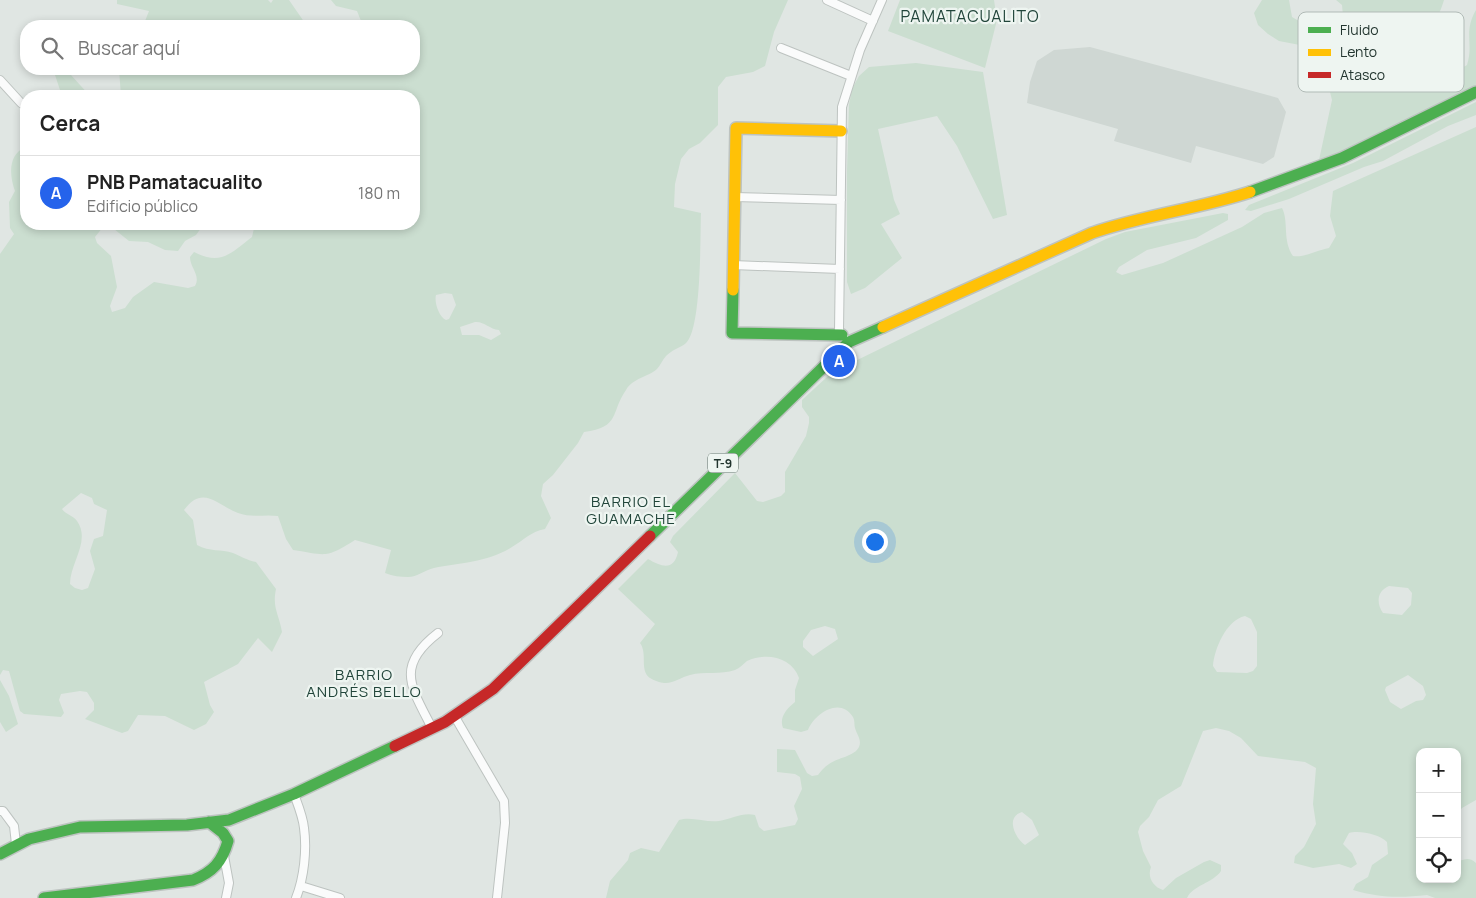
<!DOCTYPE html>
<html lang="es">
<head>
<meta charset="utf-8">
<style>
  :root { --surface:#fff; --page:#f2f2f2; --text:#222; --muted:#767676; --line:#e0e0e0; --accent:#2563eb }
  body { margin:0; font-family:Manrope,sans-serif; background:var(--page); color:var(--text) }
  .controls { position:absolute; right:15px; bottom:15px; display:grid; overflow:hidden; border-radius:10px; box-shadow:0 2px 8px #0003 }
  .controls button { width:45px; height:45px; display:grid; place-items:center; padding:0; border:0; border-bottom:1px solid var(--line); background:var(--surface); color:var(--text); font:25px sans-serif }
  .you { position:absolute; left:874px; top:541px; width:18px; height:18px; margin:-12px; border:4px solid #fff; border-radius:50%; background:#1a73e8; box-shadow:0 0 0 8px #1a73e833 }
  .badge { display:grid; place-items:center; width:32px; height:32px; border-radius:50%; background:var(--accent); color:#fff; font-size:16px; font-weight:700 }
  .pin { position:absolute; translate:-50% -50%; border:2px solid #fff; box-shadow:0 1px 5px #0006 }
  .list { margin:0; padding:0; list-style:none }
  h2 { display:flex; justify-content:space-between; align-items:center; height:65px; margin:0; padding:0 20px; font-size:21px }
  h2 small { font-size:16px; font-weight:400; color:var(--muted) }
  .list li { display:grid; grid-template-columns:32px 1fr auto; gap:15px; align-items:center; box-sizing:border-box; height:75px; padding:0 20px; border-top:1px solid var(--line) }
  .list b { display:block; font-size:19px; white-space:nowrap }
  .list p { margin:0; font-size:16px; white-space:nowrap; color:var(--muted) }
  .list em { font-size:16px; font-style:normal; color:var(--muted) }
  .icon { flex:none; width:28px; height:28px; fill:none; stroke:currentColor; stroke-width:2; stroke-linecap:round; stroke-linejoin:round }
  .map { position:relative; flex:none; width:1476px; height:898px; overflow:hidden }
  .search { position:absolute; background:var(--surface); box-shadow:0 2px 8px #0003; left:20px; top:20px; width:400px; height:55px; display:flex; align-items:center; gap:12px; box-sizing:border-box; padding:0 18px; border-radius:20px; color:var(--muted); font-size:19px }
  .panel { position:absolute; background:var(--surface); box-shadow:0 2px 8px #0003; left:20px; top:90px; width:400px; height:140px; border-radius:20px }
  .map>svg:first-child { display:block }
  .built { fill:#cfd7d3 }
  .green { fill:#cbded0; fill-rule:evenodd }
  .lines { fill:none; stroke-linecap:round; stroke-linejoin:round }
  .street-casing { stroke:#bdc3c0; stroke-width:10 }
  .fast-casing { stroke:#bdc3c0; stroke-width:14 }
  .slow-casing { stroke:#bdc3c0; stroke-width:14 }
  .jam-casing { stroke:#bdc3c0; stroke-width:14 }
  .street { stroke:#fafbfb; stroke-width:8 }
  .fast { stroke:#4caf50; stroke-width:11 }
  .slow { stroke:#ffc107; stroke-width:11 }
  .jam { stroke:#c62828; stroke-width:11 }
  .labels { text-anchor:middle; dominant-baseline:central; stroke-width:4.5; stroke-linejoin:round; paint-order:stroke }
  .shield { fill:#eef5f1; stroke:#5f6f69; stroke-width:1 }
  .shield-label { font-size:12px; font-weight:bold; fill:#22352f }
  .neighbourhood-label { font-size:15px; letter-spacing:1px; fill:#21453a; stroke:#eef5f1 }
  .quarter-label { font-size:16px; letter-spacing:1px; fill:#21453a; stroke:#eef5f1 }
  .key { fill:#eef5f1; stroke:#b1bbb7; stroke-width:1 }
  .key-label { font-size:14px; fill:#22352f }
</style>
</head>
<body>
<div class="map">
<svg width="1476" height="898" viewBox="0 0 1476 898">
  <rect width="100%" height="100%" fill="#e0e6e3"/>
  <!-- built -->
  <path class="built" d="M1090,47l188,51 8,14 -12,45 -11,7 -67,-18 -5,17 -77,-22 4,-12 -91,-26 3,-21 7,-21 17,-11z"/>
  <!-- green -->
  <path class="green" d="M117,0h151l3,3 2,-3h16l18,26h-164l6,-15 -32,-7z
    M331,0h457l-14,32 -9,34 -12,6 -27,5 -8,10v38l-18,18 -11,6 -8,10 -6,25 -1,23 27,6c-1,23 1,119 -16,131 -6,4 -13,6 -19,12 -4,4 -5,9 -9,13 -9,8 -24,9 -31,21 -16,23 -5,37 -42,42l-6,11 -25,32 -10,9 -2,12 10,22 -6,11c-15,3 -21,11 -33,18 -23,15 -53,16 -78,21 -9,2 -17,9 -26,9 -8,0 -15,-1 -23,-4l6,-23 -36,-10c-30,19 -28,15 -62,10l-7,-11 -8,-23c-13,-2 -27,2 -40,-3 -21,-8 -35,-29 -54,-3l9,10 4,25c13,7 24,4 36,8 8,3 13,7 23,9l20,27c-4,19 3,25 6,43l-10,20 -14,-14 -20,26 -34,18 6,23 4,7 -8,12 -12,6 -29,-14 -27,-1 -10,16 -6,2 -37,-14 9,-9v-7l-7,-11 -7,-1 -19,3 -2,6 5,13 -3,4 -37,-3 -4,-3 -11,-40 -6,-1 -3,5v-421l14,-20 -4,-6 -1,-26 6,-11c-6,-16 -7,-37 11,-44v77h178l-8,11 -11,6 -7,10 -13,-1 -17,-8 -19,-1 -20,-16 -6,2 -8,10 2,6 14,13 6,31 -7,19 2,6 13,-4 8,-11 21,-15 34,6 7,-2c6,-11 -5,-18 -5,-29l4,-5c27,14 37,1 58,-15l3,-13h159v-128h-293l-2,-27h295v-43h-51l-6,-15 -21,-5zM445,293l7,1 4,11 -7,14 -3,1c-7,-3 -12,-18 -10,-25zM475,322c9,-1 14,7 24,8l2,4 -10,6 -12,-5h-17l-2,-8zM81,493l11,5 2,6 13,6 -4,26 -9,3 -4,12 5,18 -7,19 -6,2 -7,-2 -5,-4c0,-21 21,-43 7,-63 -4,-6 -11,-6 -15,-12z
    M900,0h94l3,20 -12,48 -97,-37z
    M1262,0h27l3,17 12,7 15,14 13,-4 11,-18 -1,-11 -6,-5h108c-2,6 -4,13 -8,18 -4,6 -14,10 -16,17 -4,21 31,41 47,30 7,-21 -4,-33 9,-55v76l-113,57 -44,17 13,-60 -9,-36 -7,-11 -11,-7 -26,-5 -11,-7 -10,-9 -4,-12zM1377,21l7,3 4,4 -1,13 -15,13 -13,-2c-2,-14 5,-27 18,-31z
    M916,63l67,9 24,143 -14,4 -36,-73 -20,-30 -59,13 16,71 6,14 -19,10 21,34 -37,30 -14,6 -4,-12v-111l2,-66 3,-16 7,-13 10,-9z
    M53,69h17l1,6 19,21h-28z
    M1476,102v13l-28,11 -65,35 -19,6 -75,32 -38,12 -6,-1 4,-5 104,-42z
    M1476,127v673l-14,8 -5,7v-63h-37v97l-3,5 3,5v20h37v-18c9,-1 11,-5 19,2v35h-41l-8,-3c-27,3 -47,3 -74,-5l3,-6 12,-7 4,-12 16,-11 -1,-12c-8,-8 -28,-12 -38,-9l-6,11 9,9 5,11 -6,4 -12,-4 -26,4 -19,-5 1,-7 9,-9 12,-23 -3,-20 3,-36 -11,-6 -47,-6 -17,-18 -12,-7 -13,-3 -13,3 -22,55 -23,14 -9,17 -9,9 -2,6 5,19 8,16c-4,10 2,20 12,23l13,-12 28,-16 6,-2 11,5v6c-8,12 -28,14 -34,27h-581l4,-17 18,-21 2,-7 11,-5 18,4 20,-32c13,-4 27,3 40,1 12,-2 24,-9 36,-6l4,12 5,4 31,-6 3,-6 -4,-13 8,-17 -2,-12 -5,-3 -18,-2v-23l18,1 12,23 5,3 6,-1c3,-4 6,-8 11,-11 8,-6 26,-8 30,-17 3,-7 -2,-12 -4,-19 -1,-4 0,-7 -2,-11 -13,-21 -39,-3 -45,13l-7,2 -18,-4c-4,-10 3,-19 12,-26v-12l4,-12c-7,-21 -33,-26 -52,-17 -4,3 -7,7 -12,9 -14,5 -31,1 -45,5 -9,2 -17,9 -26,8 -3,0 -11,-3 -14,-5 -11,-8 -2,-24 -10,-35l15,-19 -37,-35 30,-30c14,8 26,12 30,-7l-8,-10 3,-6 62,-63 22,28 6,1 18,-6 4,-4v-20l21,-36 3,-13v-6l-7,-10v-7l25,-23 22,-13 257,-125 19,-7 98,-19 5,1v6l-32,18 -49,12 -28,17 -3,5 6,3 41,-12 79,-36 22,-14 18,-5c7,13 0,33 11,48 10,2 25,-6 36,-8l7,-12 -6,-20 3,-25zM1389,586l19,2 4,5 -1,12 -9,10 -19,-2c-7,-10 -6,-22 6,-27zM1245,616l6,3 6,13v34l-4,5 -6,2 -30,-1 -4,-6c1,-16 13,-46 32,-50zM825,626l10,3 3,10 -25,17 -10,-9v-6l8,-11zM1408,675l15,11 3,9 -3,5 -7,1 -15,8 -11,-7 -5,-12 1,-3zM1022,812l10,8 7,15 -14,10c-10,-7 -20,-28 -3,-33z
    M0,680l9,16 9,28 -12,8 -6,-10z"/>
  <g class="lines">
    <!-- street casing -->
    <g class="street-casing">
      <path id="street" d="M827,0l46,21
        M781,48l70,28
        M0,80l21,23
        M734,197l107,3
        M733,265l107,4
        M844,337l-5,-6 3,-224 18,-57 22,-50
        M455,717l49,84 1,22 -8,75
        M432,728c-21,-41 -37,-62 6,-95
        M294,794c4,11 9,23 10,34 3,22 0,50 -8,70
        M0,811h3l11,15 2,18
        M224,856l5,27 -3,15
        M301,886l39,12"/>
    </g>
    <!-- fast casing -->
    <g class="fast-casing">
      <path id="fast" d="M1250,192l92,-34 134,-66
        M733,290l-1,43 110,2
        M650,536l199,-194 34,-15
        M0,854l29,-15 51,-12 107,-2 42,-5 65,-26 101,-48
        M44,898l149,-18c20,-8 29,-18 35,-39l-5,-8 -14,-11"/>
    </g>
    <!-- slow casing -->
    <g class="slow-casing">
      <path id="slow" d="M733,290l3,-162 105,3
        M883,327l209,-94c52,-18 106,-24 158,-41"/>
    </g>
    <!-- jam casing -->
    <g class="jam-casing">
      <path id="jam" d="M395,746l50,-24 48,-33 157,-153"/>
    </g>
    <!-- street -->
    <use href="#street" class="street"/>
    <!-- fast -->
    <use href="#fast" class="fast"/>
    <!-- slow -->
    <use href="#slow" class="slow"/>
    <!-- jam -->
    <use href="#jam" class="jam"/>
  </g>
  <g class="labels">
    <!-- shield labels -->
    <rect class="shield" x="708" y="453.5" width="30" height="19" rx="4"/>
    <g class="shield-label">
      <text x="723" y="463">T-9</text>
    </g>
    <!-- neighbourhood labels -->
    <g class="neighbourhood-label">
      <text x="631" y="501">BARRIO EL<tspan x="631" dy="17">GUAMACHE</tspan></text>
      <text x="364" y="674">BARRIO<tspan x="364" dy="17">ANDRÉS BELLO</tspan></text>
    </g>
    <!-- quarter labels -->
    <g class="quarter-label">
      <text x="970" y="16">PAMATACUALITO</text>
    </g>
  </g>
  <!-- legend -->
  <rect x="1298" y="12" width="166" height="80" rx="8" class="key"/>
  <rect x="1308" y="27" width="23" height="6" fill="#4caf50"/>
  <rect x="1308" y="49" width="23" height="7" fill="#ffc107"/>
  <rect x="1308" y="72" width="23" height="6" fill="#c62828"/>
  <g class="key-label">
    <text x="1340" y="35">Fluido</text>
    <text x="1340" y="57">Lento</text>
    <text x="1340" y="80">Atasco</text>
  </g>
</svg>
<div class="controls">
<button>+</button>
<button>−</button>
<button><svg class="icon" aria-label="locate" viewBox="0 0 24 24"><circle cx="12" cy="12" r="6"/><path d="M12 2v4M12 18v4M2 12h4M18 12h4"/></svg></button>
</div>
<div class="you"></div>
<div class="pin badge" style="left:839px;top:361px">A</div>
<div class="search"><svg class="icon" aria-label="search" viewBox="0 0 24 24"><circle cx="10" cy="10" r="6"/><path d="M15 15l6 6"/></svg>Buscar aquí</div>
<section class="panel">
<h2>Cerca<small></small></h2>
<ul class="list">
<li><span class="badge">A</span><div><b>PNB Pamatacualito</b><p>Edificio público</p></div><em>180 m</em></li>
</ul>
</section>
</div>
</body>
</html>
